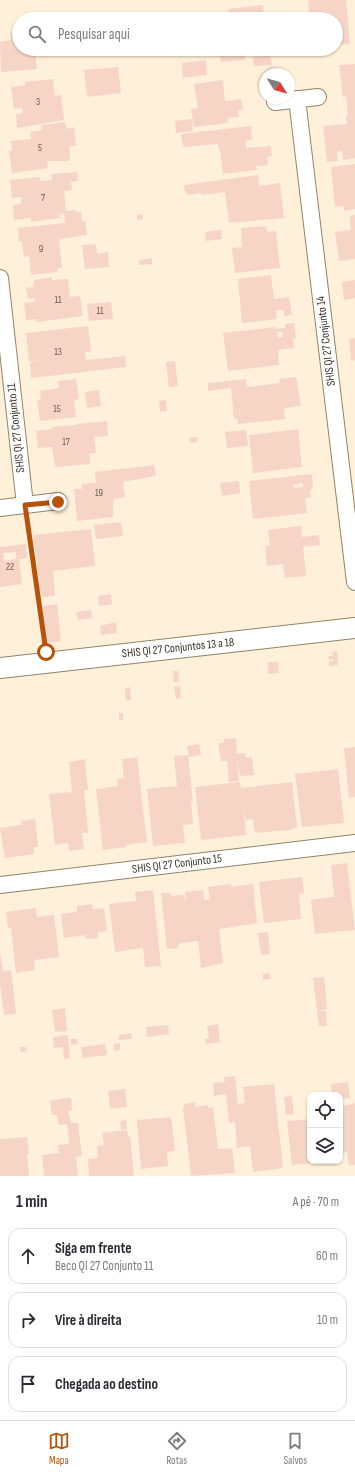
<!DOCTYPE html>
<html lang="pt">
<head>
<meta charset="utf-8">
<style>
  :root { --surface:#fff; --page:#f7f7f7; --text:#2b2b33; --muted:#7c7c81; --line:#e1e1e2; --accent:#b45309 }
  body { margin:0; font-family:"Sofia Sans Condensed",sans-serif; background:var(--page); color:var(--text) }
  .controls { position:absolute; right:12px; bottom:12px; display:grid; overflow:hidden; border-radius:8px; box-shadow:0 1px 3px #0004 }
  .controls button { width:36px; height:36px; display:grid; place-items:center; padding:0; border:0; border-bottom:1px solid var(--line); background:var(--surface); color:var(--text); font:20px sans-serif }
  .compass { position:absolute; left:259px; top:68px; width:36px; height:36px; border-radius:50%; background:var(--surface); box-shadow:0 1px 3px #0004; rotate:127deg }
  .stop { position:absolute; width:12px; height:12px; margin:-9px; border:3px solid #b45309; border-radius:50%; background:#fff }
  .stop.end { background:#b45309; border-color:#fff; box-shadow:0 1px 4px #0008 }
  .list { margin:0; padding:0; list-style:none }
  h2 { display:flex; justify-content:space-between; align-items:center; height:52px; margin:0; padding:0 16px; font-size:17px }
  h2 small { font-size:13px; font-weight:400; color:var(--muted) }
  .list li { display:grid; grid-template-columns:26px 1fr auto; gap:12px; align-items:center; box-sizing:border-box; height:56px; margin:0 8px 8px; padding:0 8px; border:1px solid var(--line); border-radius:12px }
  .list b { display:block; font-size:15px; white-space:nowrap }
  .list p { margin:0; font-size:13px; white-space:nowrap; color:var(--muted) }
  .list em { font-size:13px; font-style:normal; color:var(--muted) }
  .icon { flex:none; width:22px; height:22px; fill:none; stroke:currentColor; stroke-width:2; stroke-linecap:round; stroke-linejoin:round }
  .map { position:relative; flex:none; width:355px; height:1176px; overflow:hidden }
  .search { position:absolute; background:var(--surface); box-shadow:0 1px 3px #0004; left:12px; right:12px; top:12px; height:44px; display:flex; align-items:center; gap:10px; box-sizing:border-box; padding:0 14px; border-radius:22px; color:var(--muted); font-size:15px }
  .sheet { height:244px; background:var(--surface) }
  nav { display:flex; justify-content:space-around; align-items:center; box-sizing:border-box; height:56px; border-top:1px solid var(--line); background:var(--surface); font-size:11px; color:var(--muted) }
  nav a { display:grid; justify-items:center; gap:2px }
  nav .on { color:var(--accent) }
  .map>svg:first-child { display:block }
  .building { fill:#f6d5c6; fill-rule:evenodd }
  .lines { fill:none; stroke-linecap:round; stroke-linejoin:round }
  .minor-casing { stroke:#928368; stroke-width:18 }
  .tertiary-casing { stroke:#928368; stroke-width:22 }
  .path { stroke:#aa9f8d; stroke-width:2.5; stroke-dasharray:3 2; stroke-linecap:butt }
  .minor { stroke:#fff; stroke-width:16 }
  .tertiary { stroke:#fff; stroke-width:20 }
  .route { stroke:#b45309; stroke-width:5 }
  .labels { text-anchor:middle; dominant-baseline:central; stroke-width:4; stroke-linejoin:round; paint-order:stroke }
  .number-label { font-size:10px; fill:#675a4e }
  .street-label { font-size:12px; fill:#373126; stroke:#fff }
</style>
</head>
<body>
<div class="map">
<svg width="355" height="1176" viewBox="0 0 355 1176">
  <rect width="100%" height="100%" fill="#fef0d9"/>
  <!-- building -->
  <path class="building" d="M308,0h38l4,44 -14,1v-26h-26z
    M263,5l1,14h-35l-1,-10z
    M19,32v17h19l-3,1 2,19 -36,3 -1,-30 11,-2 -1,-7z
    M219,49h51l2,16 -18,1 -1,-9 10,-1 -1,-6 -17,2v8l-24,2z
    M206,60l1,15 -24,3 -1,-15z
    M355,64v94l-12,2 -1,-9 -5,1 1,9 -11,1 -4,-36 24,-2 -1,-8 2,-1 -2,-19 -3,1 -4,-32z
    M118,67l3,26 -34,4 -3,-27z
    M53,79l2,17 6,-1 3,25 -47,8 -1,-14 7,-1 -1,-5 -8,1 -3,-22 14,-2v-3z
    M223,80l2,21 16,-2 2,11h-5l1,7 -12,1 1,5 -34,4 -3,-18 7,-1 -4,-24z
    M192,119l1,12 -17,2 -1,-12z
    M65,122l2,7 7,-2 2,19h-7l1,15h-23l1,7 -36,5 -3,-22 3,-1 -1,-9 20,-2 -1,-7 12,-2 -1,-5z
    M251,126l1,13 -6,2v7l25,-2 1,10 -5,1 1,8 -12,1 1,4 -34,4 -3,-24h-1l-1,-6 -35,3 -2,-13z
    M355,164v45l-11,2 -1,-5 -8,1 -4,-40z
    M77,172l1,9 -7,1 1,8 -8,1 2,20 10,-1v2h5l1,9h3l2,14 -28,4 3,29h-4l-1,4 -26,3 -2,-19 -5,1 -2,-15h-3l-1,-14 47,-5 -1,-10 -5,1 1,4 -29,4v-4l-17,2 -1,-15 8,-1v-7l-9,1 -2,-18 30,-3v4l12,-1 -1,-6z
    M258,175l1,11 21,-3 4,35 -55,5 -4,-31 -24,3v-2l-12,2 -4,-3 -1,-7z
    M142,214l1,5 -6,1v-5z
    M355,215v44l-16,2 -4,-29 16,-2 -1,-14z
    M266,226l1,6 9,-1 4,37 -45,5 -3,-25 10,-1 -1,-19z
    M221,230l1,9 -16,2 -1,-9z
    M96,244l1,10 11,-2 1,15 -24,2 -3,-24z
    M152,258v6l-13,1v-5z
    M271,275l3,24 15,-2 3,18 -8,1v-6h-8l1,9 -35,4 -4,-44z
    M52,277v3l16,-1 2,18 10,-1 3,20 -46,6v-3l-11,1 -2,-17 11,-1v-4l-7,1 -2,-11 7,-1 1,-7z
    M355,280v18l-11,2 -2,-18z
    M111,302l2,17 -24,2 -2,-17z
    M294,323l2,15h-3l1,10 -16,2 1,15 -51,6 -5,-38 52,-6v2l10,-1v-4zM277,332h5l1,5 -5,1z
    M88,326l3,26h-6l1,8 39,-4 1,11 -95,11 -1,-15 11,-3 -12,2 -3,-29z
    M349,338h6v22l-4,1z
    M175,361l3,25 -9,1 -3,-25z
    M296,377l5,29 -17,2 1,11 -47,5 -1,-6 -3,1 -3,-31 -23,3v-8l38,-4 1,8 33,-4 -1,-4z
    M76,379l3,20 -5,1 2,17 -36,4 -3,-21 4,-1 -1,-8 19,-3 -1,-7z
    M99,390l2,16 -14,2 -2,-16z
    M166,400l1,11 -7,1 -1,-11z
    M107,421l1,15 -14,1 2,16 -7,1 1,10 -35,3 -3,-20 -14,1 -2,-17 16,-2v-2l25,-2v-1z
    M298,429l4,38 -49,6 -4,-38z
    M246,430l2,16 -21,2 -2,-16z
    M197,437v5l-6,1 -1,-2 -1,-3z
    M154,465l2,11 -33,6 2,15 -12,2v18l-36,4 -3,-32h8v-5l14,-1 -1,-11z
    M312,474l1,15 -3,1 1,8h-6l2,15 -54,6 -4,-38zM303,483v4l-9,1 -1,-3z
    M239,481l1,12 -18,3 -2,-13z
    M121,522l2,14 -27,3 -2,-14z
    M301,526l1,11 17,-2 1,10 -17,2 3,29 -21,2 -2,-14 -16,2 -2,-20 5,-1 -2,-15z
    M91,529l4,37 -42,5 2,25 -14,1 -8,-62z
    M26,544l1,14 -8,1 3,25 -22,3v-40zM16,552v7l-12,2 -1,-8z
    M111,594l1,10 -13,2 -1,-10z
    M57,604l4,37 -15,2 -4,-37z
    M91,610l1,8 -14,2 -2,-8z
    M116,622l1,11 -16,2 -1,-9z
    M337,651l1,14 -9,1v-4l4,-1v-2l-4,1 -1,-4h5l-1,-4z
    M268,662h10l1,11 -11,1z
    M173,671h5l1,11h-5z
    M180,686l1,12 -5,1 -2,-12z
    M130,687l1,13h-5l-1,-12z
    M119,713h4v7h-4z
    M236,738l1,16 8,-1 1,5 6,-1 2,18 -14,1 -3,-16 2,21 -10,1 -2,-21h-6l-3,-18h6v-4z
    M199,744l2,11 -12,2 -2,-11z
    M355,747v50l-6,1 -5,-50z
    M188,755l5,47h-2l2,22 -10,1 2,18 -32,3 -6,-57 30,-3 -3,-30z
    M137,757l10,85 -21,3v2l-23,3 -7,-61 22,-3 -1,-7 7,-1 -2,-19z
    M85,759l3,31h-4l4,43h-6l2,16 -15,2 -1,-8 -13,2 -6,-51 23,-2 -3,-30z
    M338,769l6,54 -42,4 -7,-53z
    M240,782l1,6 51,-6 5,45 -7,3 -35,3 -2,-14 -7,1 -2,-10 2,25 -45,5 -6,-53z
    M35,819l3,28h-4v7l-29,4 -5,-30 22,-3 -1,-4z
    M347,863l8,67 -40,4 -4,-34 23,-3 -3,-32z
    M302,877l2,16 -5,1 2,25 -37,4 -5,-41z
    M231,884v3l22,-3 4,39 -38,6 4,34 -22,5 -3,-27 -17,2 -3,2v3l-11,1 -6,-56h9l2,3 12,-1 2,9 -1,-12 18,-2 1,10 6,-1 -2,-12z
    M153,890l8,76 -16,1 -2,-19 -28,4 -6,-48 27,-3 -1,-9z
    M92,904l1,5 11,-1 3,23 -9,1v6l-12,1 -1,-4 -21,3 -3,-24 16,-2v-6z
    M36,908l1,9 17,-2 5,42 -25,3 1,10 -19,3 -5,-45h-3l-2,-16z
    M268,932l2,22 -9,1 -3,-22z
    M0,952l3,19 8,-1 5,44 -12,1 -4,-31z
    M269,973l2,6 -8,1v-6z
    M324,977l3,32 -10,2 -4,-33z
    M65,1008l2,23 -12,1 -3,-22z
    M317,1011h9l1,15h-8z
    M218,1024l2,18 -14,2 -1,-5h4l-2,-13z
    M168,1025l1,9 -22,3 -1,-10z
    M131,1033l1,6 -13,1v-5z
    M68,1035l2,23 -6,1 -1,-12 -9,1 -1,-11z
    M71,1039h6l1,5 -7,1z
    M120,1043v7l-6,1v-7z
    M105,1044l2,11 -24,3 -2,-11z
    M20,1047h6l1,4 -6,1z
    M235,1076l3,28 7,-1 -2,-16 31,-3 9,84 -30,4 -3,-26 -13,2 -2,-26 -6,1 -3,-29 -12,2 -1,-13 12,-1 -1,-5z
    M348,1082l2,16 -10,1v-4h-8l-1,-11z
    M125,1089l2,18 -17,2 -2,-18z
    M292,1096l2,18 -8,1 -2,-18z
    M66,1098h5l1,12 -4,1 3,12h7l4,33 -6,1 2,19h-34l-2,-21 17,-2 -1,-8 11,-1 -2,-20 -8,1 -2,-10h-5l-2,-14z
    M195,1102v5l13,-2v3l5,-1 5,42 14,-1 3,25 -44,3 -8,-68h1v-4z
    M355,1103v62h-6l-2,-13 -7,1v-30h2v-6h-2v-10z
    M171,1117l4,34 -8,1 1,14 -27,3 -4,-49z
    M310,1119v42l11,1 -29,3 -5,-44z
    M126,1120l1,9 -6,1 -1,-9z
    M127,1130l1,7 2,-1 4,40h-45l-1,-17 10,-1 -1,-12 7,-1 -2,-12z
    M27,1137l2,17h-2l2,22h-29v-37z"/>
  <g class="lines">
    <!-- minor casing -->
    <g class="minor-casing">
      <path id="minor" d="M297,99l58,483
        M275,102l43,-5
        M0,278l25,227
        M0,508l58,-7
        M0,885l355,-42"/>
    </g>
    <!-- tertiary casing -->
    <g class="tertiary-casing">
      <path id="tertiary" d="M0,668l355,-40"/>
    </g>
    <!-- path -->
    <path class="path" d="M27,520l18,125"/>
    <!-- minor -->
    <use href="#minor" class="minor"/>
    <!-- tertiary -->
    <use href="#tertiary" class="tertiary"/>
  </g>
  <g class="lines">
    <!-- route -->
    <path class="route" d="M46,652l-21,-147 33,-3"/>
  </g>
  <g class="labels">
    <!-- number labels -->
    <g class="number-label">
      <text x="38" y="102">3</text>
      <text x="40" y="148">5</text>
      <text x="43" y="198">7</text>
      <text x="41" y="249">9</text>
      <text x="58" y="300">11</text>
      <text x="100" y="311">11</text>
      <text x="58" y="352">13</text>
      <text x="57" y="409">15</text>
      <text x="66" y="442">17</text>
      <text x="99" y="493">19</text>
      <text x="10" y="567">22</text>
    </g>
    <!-- street labels -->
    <g class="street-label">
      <text transform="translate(326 341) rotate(-97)">SHIS QI 27 Conjunto 14</text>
      <text transform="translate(16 428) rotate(-96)">SHIS QI 27 Conjunto 11</text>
      <text transform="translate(178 648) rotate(-6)">SHIS QI 27 Conjuntos 13 a 18</text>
      <text transform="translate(177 864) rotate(-7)">SHIS QI 27 Conjunto 15</text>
    </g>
  </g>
</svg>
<div class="controls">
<button><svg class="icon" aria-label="locate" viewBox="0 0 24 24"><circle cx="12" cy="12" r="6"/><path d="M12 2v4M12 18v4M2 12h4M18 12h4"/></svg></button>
<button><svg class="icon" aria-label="layers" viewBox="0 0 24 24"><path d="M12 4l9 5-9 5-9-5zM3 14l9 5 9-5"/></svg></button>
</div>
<svg class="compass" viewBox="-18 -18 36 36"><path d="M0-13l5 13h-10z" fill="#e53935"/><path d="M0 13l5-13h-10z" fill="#7c7c81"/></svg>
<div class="stop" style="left:46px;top:652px"></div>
<div class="stop end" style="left:58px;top:502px"></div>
<div class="search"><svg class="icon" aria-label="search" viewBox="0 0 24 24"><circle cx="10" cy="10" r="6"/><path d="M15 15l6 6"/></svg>Pesquisar aqui</div>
</div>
<section class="sheet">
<h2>1 min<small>A pé · 70 m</small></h2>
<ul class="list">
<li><svg class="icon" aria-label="ahead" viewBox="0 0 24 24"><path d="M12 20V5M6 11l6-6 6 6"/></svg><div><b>Siga em frente</b><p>Beco QI 27 Conjunto 11</p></div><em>60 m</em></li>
<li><svg class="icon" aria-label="right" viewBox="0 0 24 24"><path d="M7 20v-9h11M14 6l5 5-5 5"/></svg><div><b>Vire à direita</b></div><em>10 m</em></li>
<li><svg class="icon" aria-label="arrive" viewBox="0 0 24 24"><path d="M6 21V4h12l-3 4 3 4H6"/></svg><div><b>Chegada ao destino</b></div></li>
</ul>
</section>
<nav>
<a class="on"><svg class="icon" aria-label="map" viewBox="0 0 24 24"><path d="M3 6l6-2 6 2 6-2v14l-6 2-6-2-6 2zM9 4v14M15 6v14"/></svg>Mapa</a>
<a><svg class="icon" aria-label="directions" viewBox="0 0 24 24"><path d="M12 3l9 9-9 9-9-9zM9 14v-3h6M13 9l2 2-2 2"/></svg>Rotas</a>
<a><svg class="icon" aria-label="saved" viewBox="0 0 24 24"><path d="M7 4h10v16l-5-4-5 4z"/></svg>Salvos</a>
</nav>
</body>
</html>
